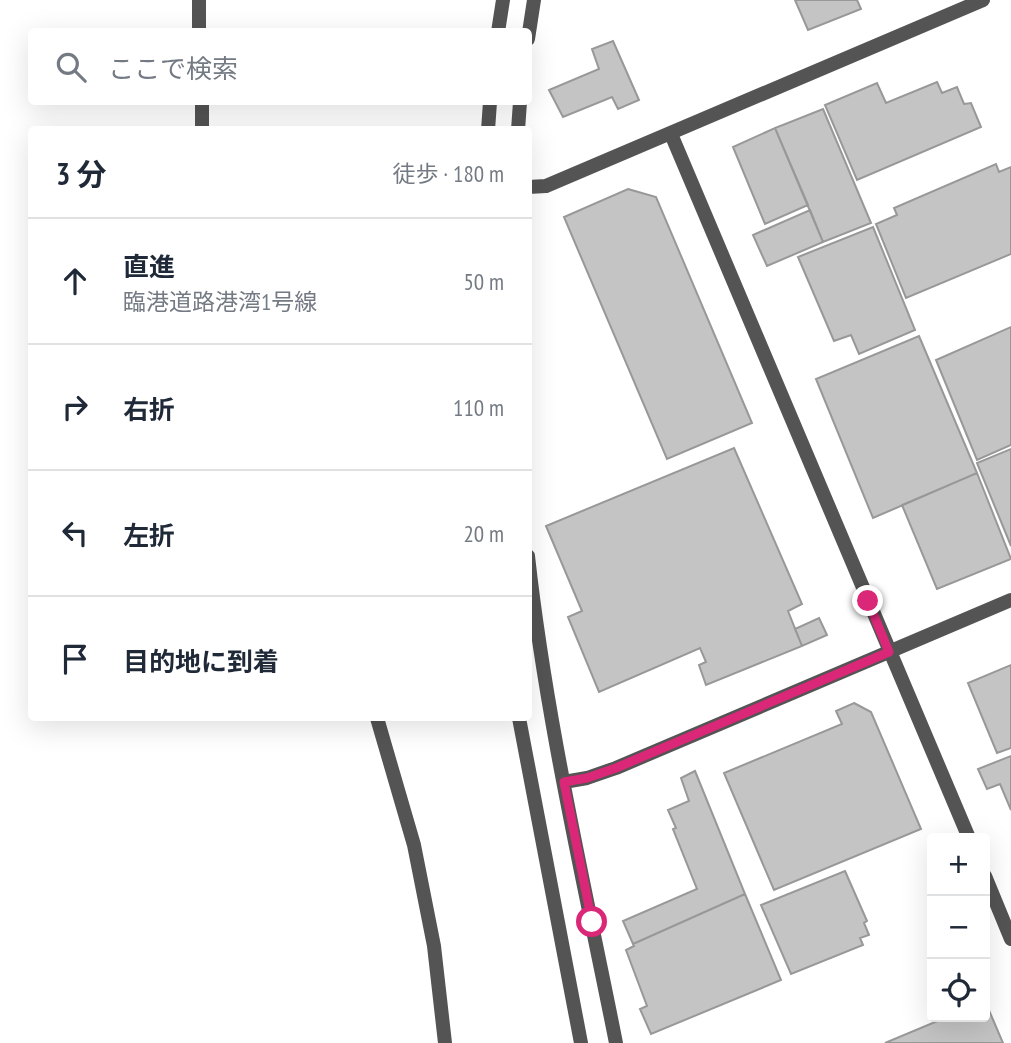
<!DOCTYPE html>
<html lang="ja">
<head>
<meta charset="utf-8">
<style>
  :root { --surface:#fff; --page:#f6f6f7; --text:#1f2937; --muted:#747a83; --line:#e0e1e3 }
  body { margin:0; font-family:"PT Sans Narrow","Noto Sans JP",sans-serif; background:var(--page); color:var(--text) }
  .controls { position:absolute; right:21px; bottom:21px; display:grid; overflow:hidden; border-radius:7px; box-shadow:0 7px 28px #0002 }
  .controls button { width:63px; height:63px; display:grid; place-items:center; padding:0; border:0; border-bottom:2px solid var(--line); background:var(--surface); color:var(--text); font:35px sans-serif }
  .stop { position:absolute; width:21px; height:21px; margin:-16px; border:5px solid #db2777; border-radius:50%; background:#fff }
  .stop.end { background:#db2777; border-color:#fff; box-shadow:0 2px 7px #0008 }
  .list { margin:0; padding:0; list-style:none }
  h2 { display:flex; justify-content:space-between; align-items:center; height:91px; margin:0; padding:0 28px; font-size:30px }
  h2 small { font-size:23px; font-weight:400; color:var(--muted) }
  .list li { display:grid; grid-template-columns:46px 1fr auto; gap:21px; align-items:center; box-sizing:border-box; height:126px; padding:0 28px; border-top:2px solid var(--line) }
  .list b { display:block; font-size:26px; white-space:nowrap }
  .list p { margin:0; font-size:23px; white-space:nowrap; color:var(--muted) }
  .list em { font-size:23px; font-style:normal; color:var(--muted) }
  .icon { flex:none; width:38px; height:38px; fill:none; stroke:currentColor; stroke-width:2; stroke-linecap:round; stroke-linejoin:round }
  .map { position:relative; flex:none; width:1011px; height:1043px; overflow:hidden }
  .search { position:absolute; background:var(--surface); box-shadow:0 7px 28px #0002; left:28px; top:28px; width:504px; height:77px; display:flex; align-items:center; gap:18px; box-sizing:border-box; padding:0 24px; border-radius:7px; color:var(--muted); font-size:26px }
  .panel { position:absolute; background:var(--surface); box-shadow:0 7px 28px #0002; left:28px; top:126px; width:504px; height:595px; border-radius:7px }
  .map>svg:first-child { display:block }
  .building { fill:#c4c4c4; stroke:#989898; stroke-width:2 }
  .lines { fill:none; stroke-linecap:round; stroke-linejoin:round }
  .minor { stroke:#545454; stroke-width:14 }
  .tertiary { stroke:#545454; stroke-width:14 }
  .route { stroke:#db2777; stroke-width:9 }
</style>
</head>
<body>
<div class="map">
<svg width="1011" height="1043" viewBox="0 0 1011 1043">
  <rect width="100%" height="100%" fill="#fff"/>
  <!-- building -->
  <path class="building" d="M795,0h62l4,9 -53,21z
    M613,41l26,59 -21,9 -6,-12 -49,20 -14,-27 50,-21 -7,-20z
    M937,82l5,11 15,-6 7,17 7,-1 10,24 -124,53 -32,-75 52,-22 9,20z
    M823,109l48,114 -48,19 -48,-114z
    M775,128l33,77 -43,19 -32,-77z
    M996,164l3,8 12,-5v87l-105,44 -30,-74 21,-9 -3,-7z
    M628,189l28,8 96,226 -85,36 -103,-242z
    M810,210l13,32 -56,24 -14,-31z
    M873,227l42,103 -56,24 -8,-19 -17,6 -36,-84z
    M1011,327v118l-34,15 -41,-100z
    M919,336l58,137 -104,45 -57,-139z
    M734,448l68,156 -14,7 14,35 -96,39 -7,-20 7,-3 -6,-14 -101,44 -31,-75 14,-6 -36,-85z
    M1011,449v97l-34,-83z
    M977,473l34,86 -74,30 -35,-84z
    M819,618l8,17 -25,11 -7,-17z
    M1011,665v83l-14,5 -29,-70z
    M854,703l17,9 50,117 -147,61 -50,-117 118,-49 -6,-13z
    M1011,756v54l-11,-26 -13,5 -9,-20z
    M695,771l50,123 -112,50 -10,-23 74,-32 -24,-60 3,-1 -8,-18 21,-9 -8,-23z
    M845,871l22,50 -3,2 5,12 -9,3 3,7 -72,29 -30,-69z
    M745,894l36,86 -130,54 -11,-25 7,-3 -21,-56 8,-4 -1,-2z
    M985,1001l18,42h-118l62,-26h38z"/>
  <g class="lines">
    <!-- minor -->
    <path class="minor" d="M199,0v32
      M202,102v28
      M377,718l37,127 20,101 11,97"/>
    <!-- tertiary -->
    <path class="tertiary" d="M498,32l5,-32
      M528,39l6,-39
      M488,130l2,-28
      M518,130l2,-28
      M671,134l298,704
      M528,187l18,-1 437,-186
      M528,556c18,163 56,326 88,487
      M519,718l62,325
      M564,782l23,-4 29,-10 395,-168
      M985,876l26,63"/>
  </g>
  <g class="lines">
    <!-- route -->
    <path class="route" d="M592,922l-28,-140 23,-4 29,-10 273,-116 -21,-51"/>
  </g>
</svg>
<div class="controls">
<button>+</button>
<button>−</button>
<button><svg class="icon" aria-label="locate" viewBox="0 0 24 24"><circle cx="12" cy="12" r="6"/><path d="M12 2v4M12 18v4M2 12h4M18 12h4"/></svg></button>
</div>
<div class="stop" style="left:592px;top:922px"></div>
<div class="stop end" style="left:868px;top:601px"></div>
<div class="search"><svg class="icon" aria-label="search" viewBox="0 0 24 24"><circle cx="10" cy="10" r="6"/><path d="M15 15l6 6"/></svg>ここで検索</div>
<section class="panel">
<h2>3 分<small>徒歩 · 180 m</small></h2>
<ul class="list">
<li><svg class="icon" aria-label="ahead" viewBox="0 0 24 24"><path d="M12 20V5M6 11l6-6 6 6"/></svg><div><b>直進</b><p>臨港道路港湾1号線</p></div><em>50 m</em></li>
<li><svg class="icon" aria-label="right" viewBox="0 0 24 24"><path d="M7 20v-9h11M14 6l5 5-5 5"/></svg><div><b>右折</b></div><em>110 m</em></li>
<li><svg class="icon" aria-label="left" viewBox="0 0 24 24"><path d="M17 20v-9H6M10 6l-5 5 5 5"/></svg><div><b>左折</b></div><em>20 m</em></li>
<li><svg class="icon" aria-label="arrive" viewBox="0 0 24 24"><path d="M6 21V4h12l-3 4 3 4H6"/></svg><div><b>目的地に到着</b></div></li>
</ul>
</section>
</div>
</body>
</html>
